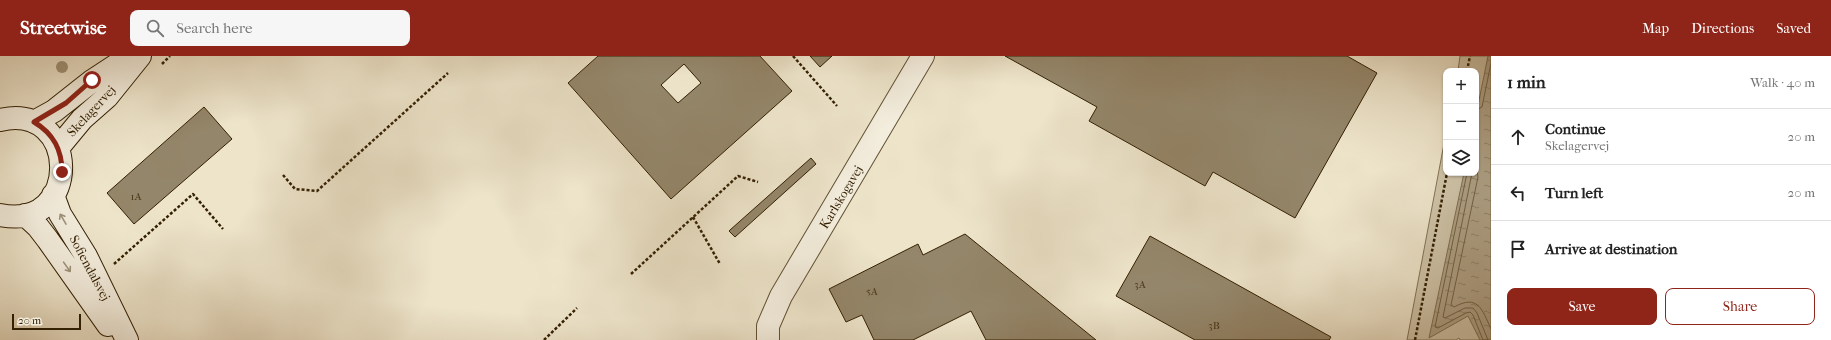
<!DOCTYPE html>
<html lang="en">
<head>
<meta charset="utf-8">
<style>
  :root { --surface:#fff; --page:#f6f6f6; --text:#222; --muted:#767676; --line:#e0e0e0; --accent:#8f2418 }
  body { margin:0; font-family:"IM FELL French Canon",serif; background:var(--page); color:var(--text) }
  .controls { position:absolute; right:12px; top:12px; display:grid; overflow:hidden; border-radius:8px; box-shadow:0 1px 3px #0004 }
  .controls button { width:36px; height:36px; display:grid; place-items:center; padding:0; border:0; border-bottom:1px solid var(--line); background:var(--surface); color:var(--text); font:20px sans-serif }
  .scale { position:absolute; left:12px; bottom:10px; width:69px; box-sizing:border-box; padding-left:4px; border:2px solid #342002; border-top:0; font-size:11px; line-height:14px; white-space:nowrap; color:#342002; -webkit-text-stroke:3px #f3eddd; paint-order:stroke }
  .stop { position:absolute; width:12px; height:12px; margin:-9px; border:3px solid #8f2418; border-radius:50%; background:#fff }
  .stop.end { background:#8f2418; border-color:#fff; box-shadow:0 1px 4px #0008 }
  .list { margin:0; padding:0; list-style:none }
  h2 { display:flex; justify-content:space-between; align-items:center; height:52px; margin:0; padding:0 16px; font-size:17px }
  h2 small { font-size:13px; font-weight:400; color:var(--muted) }
  .list li { display:grid; grid-template-columns:26px 1fr auto; gap:12px; align-items:center; box-sizing:border-box; height:56px; padding:0 16px; border-top:1px solid var(--line) }
  .list b { display:block; font-size:15px; white-space:nowrap }
  .list p { margin:0; font-size:13px; white-space:nowrap; color:var(--muted) }
  .list em { font-size:13px; font-style:normal; color:var(--muted) }
  .actions { display:flex; gap:8px; padding:12px 16px }
  .actions a { flex:1; padding:9px 0; border:1px solid var(--accent); border-radius:8px; text-align:center; font-size:14px; color:var(--accent) }
  .actions .main { background:var(--accent); color:#fff }
  .icon { flex:none; width:22px; height:22px; fill:none; stroke:currentColor; stroke-width:2; stroke-linecap:round; stroke-linejoin:round }
  .map { position:relative; flex:none; width:1491px; height:284px; overflow:hidden }
  header { display:flex; align-items:center; gap:24px; box-sizing:border-box; height:56px; padding:0 20px; background:var(--accent); color:#fff }
  header strong { font-size:19px }
  nav { display:flex; gap:22px; margin-inline-start:auto; font-size:14px }
  .search { width:280px; height:36px; background:var(--page); display:flex; align-items:center; gap:10px; box-sizing:border-box; padding:0 14px; border-radius:8px; color:var(--muted); font-size:15px }
  main { display:flex }
  aside { flex:1; background:var(--surface) }
  .map>svg:first-child { display:block }
  .green { fill:#cec3a8; stroke:#817255 }
  .water { fill:url(#water-ripples); stroke:#7d6d51 }
  .lines { fill:none; stroke-linecap:round; stroke-linejoin:round }
  .shore { stroke:#716044; stroke-width:1 }
  .building { fill:#94866a; stroke:#342002; fill-rule:evenodd }
  .street-casing { stroke:#625134; stroke-width:24 }
  .secondary-casing { stroke:#342002; stroke-width:24 }
  .path { stroke:#342002; stroke-width:2.5; stroke-dasharray:3 2; stroke-linecap:butt }
  .street { stroke:#f3eddd; stroke-width:22 }
  .secondary { stroke:#f3eddd; stroke-width:22 }
  .tree { fill:#a19378 }
  .oneway { stroke:#9d917a }
  .route { stroke:#8f2418; stroke-width:5 }
  .labels { text-anchor:middle; dominant-baseline:central; stroke-width:3; stroke-linejoin:round; paint-order:stroke }
  .number-label { font-size:11px; fill:#4c3a1c }
  .street-label { font-size:13px; fill:#342002; stroke:#f3eddd }
</style>
</head>
<body>
<header>
<strong>Streetwise</strong>
<div class="search"><svg class="icon" aria-label="search" viewBox="0 0 24 24"><circle cx="10" cy="10" r="6"/><path d="M15 15l6 6"/></svg>Search here</div>
<nav><a>Map</a><a>Directions</a><a>Saved</a></nav>
</header>
<main>
<div class="map">
<svg width="1491" height="284" viewBox="0 0 1491 284">
  <defs>
    <pattern id="water-ripples" width="26" height="14" patternUnits="userSpaceOnUse"><rect width="26" height="14" fill="#aea186"/><path d="M2 4q2-2 4 0t4 0M15 11q2-2 4 0t4 0" fill="none" stroke="#8e836b"/></pattern>
  </defs>
  <rect width="100%" height="100%" fill="#ede4ca"/>
  <filter id="stains"><feTurbulence type="fractalNoise" baseFrequency=".005" numOctaves="4"/><feColorMatrix values="0 0 0 0 .2 0 0 0 0 .09 0 0 0 0 .02 0 0 0 .5 -.17"/></filter>
  <radialGradient id="worn" r=".72"><stop offset=".6" stop-color="#630" stop-opacity="0"/><stop offset="1" stop-color="#630" stop-opacity=".3"/></radialGradient>
  <!-- green -->
  <path class="green" d="M1460,0h31v284h-31l-1,-2 -3,2h-49l39,-207v40h30v-102h-18z"/>
  <!-- water -->
  <path class="water" d="M1488,0h3v283l-11,1 -12,-24 -39,22 35,-165h12v-58z"/>
  <g class="lines">
    <!-- shore -->
    <path class="shore" d="M1476,54l6,-3 9,-44
      M1476,110l2,11 -27,128 3,2c24,-13 28,2 37,22
      M1467,117l-32,154 3,1 28,-15 4,-1 3,3 10,25
      M1472,117l-29,144 2,1 20,-10h8l4,5 11,27"/>
  </g>
  <!-- building -->
  <path class="building" d="M598,0h162l32,35 -121,108 -103,-116zM684,8l17,19 -23,20 -17,-18z
    M810,0h22l-12,11z
    M1005,0h342l30,17 -82,145 -82,-46 -8,14 -116,-65 8,-14z
    M204,51l28,32 -98,85 -27,-31z
    M811,102l5,6 -81,73 -6,-6 1,-1z
    M965,178l131,106h-110l-15,-29 -58,29h-39l-12,-25 -16,7 -17,-33 89,-45 5,11z
    M1150,180l181,101 -2,3h-134l-79,-44z"/>
  <g class="lines">
    <!-- street casing -->
    <g class="street-casing">
      <path id="street" d="M768,284v-14l13,-30 142,-240"/>
    </g>
    <!-- secondary casing -->
    <g class="secondary-casing">
      <path id="secondary" d="M0,64c80,-19 83,112 0,95
        M34,66l20,-11 38,-30 38,-25
        M58,92l24,-29 25,-22 33,-41
        M53,139l7,19 26,42 41,84
        M25,159l13,12 10,13 60,85"/>
    </g>
    <!-- path -->
    <path class="path" d="M793,0l44,50
      M162,8l8,-8
      M1467,15l3,-15
      M283,119l12,14 22,2 131,-118
      M693,161l27,47
      M114,208l79,-70 30,35
      M631,218l107,-98 20,6
      M544,284l33,-32
      M1415,284l32,-167"/>
    <!-- street -->
    <use href="#street" class="street"/>
    <!-- secondary -->
    <use href="#secondary" class="secondary"/>
  </g>
  <!-- trees -->
  <circle class="tree" cx="62" cy="11" r="6"/>
  <!-- one-way arrows -->
  <defs><path id="oneway-shaft" d="M-6 0H5M1.5-3L5.5 0L1.5 3" fill="none" stroke-width="1.6" stroke-linecap="round" stroke-linejoin="round"/></defs>
  <g class="oneway">
    <use href="#oneway-shaft" transform="translate(63 163) rotate(-120)"/>
    <use href="#oneway-shaft" transform="translate(67 211) rotate(55)"/>
  </g>
  <g class="lines">
    <!-- route -->
    <path class="route" d="M62,116c0,-22 -8,-38 -28,-50l32,-19 26,-23"/>
  </g>
  <g class="labels">
    <!-- number labels -->
    <g class="number-label">
      <text x="136" y="140">1A</text>
      <text x="1140" y="228">3A</text>
      <text x="872" y="235">5A</text>
      <text x="1214" y="269">3B</text>
    </g>
    <!-- street labels -->
    <g class="street-label">
      <text transform="translate(91 55) rotate(-47)">Skelagervej</text>
      <text transform="translate(841 141) rotate(-59)">Karlskogavej</text>
      <text transform="translate(90 212) rotate(62)">Sofiendalsvej</text>
    </g>
  </g>
  <rect width="100%" height="100%" filter="url(#stains)"/>
  <rect width="100%" height="100%" fill="url(#worn)"/>
</svg>
<div class="controls">
<button>+</button>
<button>−</button>
<button><svg class="icon" aria-label="layers" viewBox="0 0 24 24"><path d="M12 4l9 5-9 5-9-5zM3 14l9 5 9-5"/></svg></button>
</div>
<div class="scale">20 m</div>
<div class="stop" style="left:92px;top:24px"></div>
<div class="stop end" style="left:62px;top:116px"></div>
</div>
<aside>
<h2>1 min<small>Walk · 40 m</small></h2>
<ul class="list">
<li><svg class="icon" aria-label="ahead" viewBox="0 0 24 24"><path d="M12 20V5M6 11l6-6 6 6"/></svg><div><b>Continue</b><p>Skelagervej</p></div><em>20 m</em></li>
<li><svg class="icon" aria-label="left" viewBox="0 0 24 24"><path d="M17 20v-9H6M10 6l-5 5 5 5"/></svg><div><b>Turn left</b></div><em>20 m</em></li>
<li><svg class="icon" aria-label="arrive" viewBox="0 0 24 24"><path d="M6 21V4h12l-3 4 3 4H6"/></svg><div><b>Arrive at destination</b></div></li>
</ul>
<div class="actions"><a class="main">Save</a><a>Share</a></div>
</aside>
</main>
</body>
</html>
